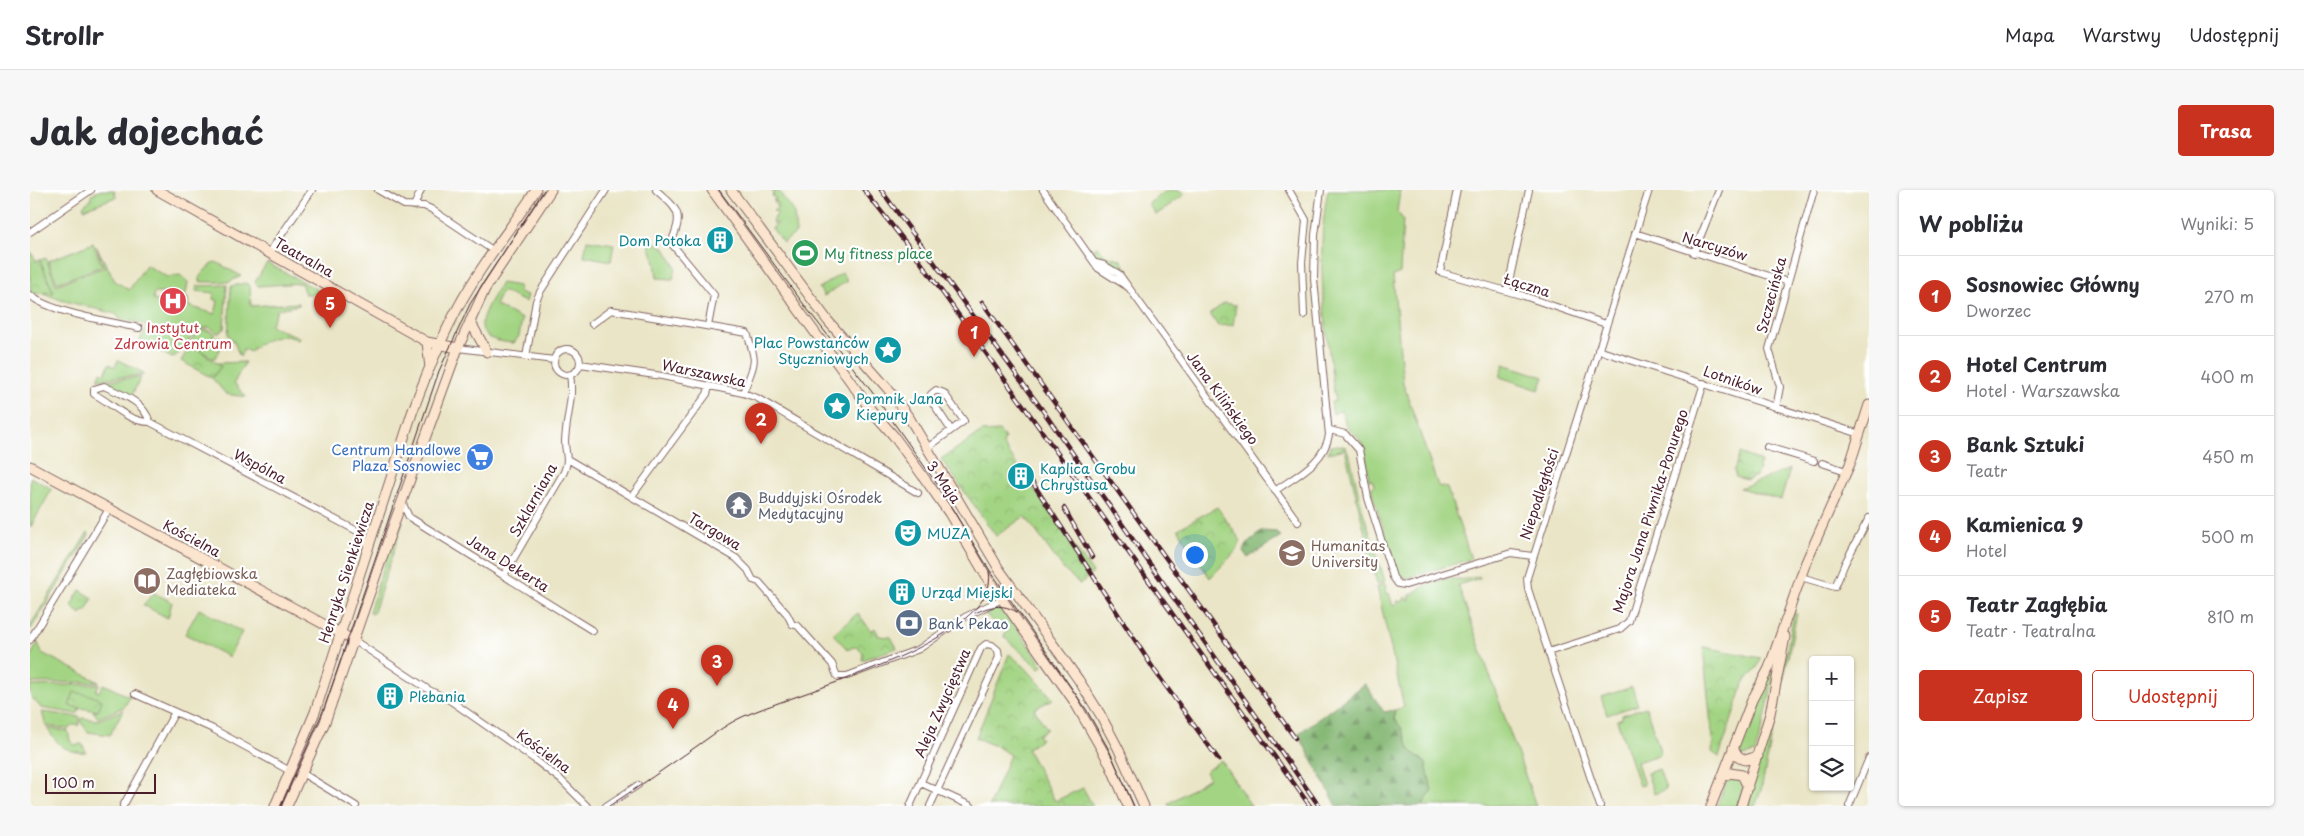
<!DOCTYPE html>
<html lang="pl">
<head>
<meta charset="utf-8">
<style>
  :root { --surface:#fff; --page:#f7f7f7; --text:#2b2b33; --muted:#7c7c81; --line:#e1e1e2; --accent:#c8321e }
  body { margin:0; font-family:"Playpen Sans",sans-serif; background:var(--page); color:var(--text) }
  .controls { position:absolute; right:15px; bottom:15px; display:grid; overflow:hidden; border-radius:5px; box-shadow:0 1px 4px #0004 }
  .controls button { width:45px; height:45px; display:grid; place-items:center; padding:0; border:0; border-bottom:1px solid var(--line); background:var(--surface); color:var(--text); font:25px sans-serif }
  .scale { position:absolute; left:15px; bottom:12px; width:111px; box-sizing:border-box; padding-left:5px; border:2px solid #4a1f2b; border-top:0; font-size:14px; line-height:18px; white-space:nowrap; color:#4a1f2b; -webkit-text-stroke:4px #fff; paint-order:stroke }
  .you { position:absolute; left:1164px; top:364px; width:18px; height:18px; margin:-12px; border:4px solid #fff; border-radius:50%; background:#1a73e8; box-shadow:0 0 0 8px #1a73e833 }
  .badge { display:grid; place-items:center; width:32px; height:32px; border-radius:50%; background:var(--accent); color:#fff; font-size:16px; font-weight:700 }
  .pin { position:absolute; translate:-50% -41px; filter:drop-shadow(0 1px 2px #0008) }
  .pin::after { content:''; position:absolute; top:26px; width:18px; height:15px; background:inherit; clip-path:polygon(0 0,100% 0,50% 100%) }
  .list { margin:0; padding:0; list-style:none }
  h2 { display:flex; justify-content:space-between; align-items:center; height:65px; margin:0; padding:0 20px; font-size:21px }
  h2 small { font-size:16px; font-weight:400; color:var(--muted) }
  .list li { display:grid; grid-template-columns:32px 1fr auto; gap:15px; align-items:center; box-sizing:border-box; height:80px; padding:0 20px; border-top:1px solid var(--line) }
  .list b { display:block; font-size:19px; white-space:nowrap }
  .list p { margin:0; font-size:16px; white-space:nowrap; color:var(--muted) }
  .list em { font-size:16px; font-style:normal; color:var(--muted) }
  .actions { display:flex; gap:10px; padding:15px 20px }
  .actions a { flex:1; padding:11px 0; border:1px solid var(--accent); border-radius:5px; text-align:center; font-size:18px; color:var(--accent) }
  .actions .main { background:var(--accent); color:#fff }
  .icon { flex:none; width:28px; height:28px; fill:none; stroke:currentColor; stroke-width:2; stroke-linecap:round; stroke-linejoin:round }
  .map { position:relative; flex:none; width:1839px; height:616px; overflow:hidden; border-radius:5px }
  header { display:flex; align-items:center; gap:30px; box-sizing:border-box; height:70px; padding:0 25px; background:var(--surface); border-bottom:1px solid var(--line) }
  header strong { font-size:24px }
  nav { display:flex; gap:28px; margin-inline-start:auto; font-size:18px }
  .intro { display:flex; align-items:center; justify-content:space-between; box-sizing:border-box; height:120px; padding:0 30px }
  h1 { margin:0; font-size:35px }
  .button { padding:12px 22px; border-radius:5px; background:var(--accent); color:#fff; font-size:18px; font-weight:700 }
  main { display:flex; gap:30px; padding:0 30px }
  aside { flex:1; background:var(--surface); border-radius:5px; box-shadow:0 1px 4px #0004 }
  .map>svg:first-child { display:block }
  .grass { fill:#a3d483; stroke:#767a57 }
  .forest { fill:url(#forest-firs); stroke:#666a4e }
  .park { fill:url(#park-crowns); stroke:#767a57 }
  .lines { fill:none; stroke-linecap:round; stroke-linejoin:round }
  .street-casing { stroke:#826461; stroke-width:8 }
  .secondary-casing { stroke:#826461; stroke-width:11 }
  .street { stroke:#fff; stroke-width:6 }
  .secondary { stroke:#fbe5cf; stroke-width:9 }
  .tram { stroke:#4a1f2b; stroke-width:1 }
  .rail-casing { stroke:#4a1f2b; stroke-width:4.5 }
  .rail { stroke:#fff; stroke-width:2.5; stroke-dasharray:8; stroke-linecap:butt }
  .labels { text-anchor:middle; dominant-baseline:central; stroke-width:4.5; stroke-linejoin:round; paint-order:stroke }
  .culture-label { font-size:14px; fill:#0d838f; stroke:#fff; text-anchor:start }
  .street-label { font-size:14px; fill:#4a1f2b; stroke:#fff }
  .leisure-label { font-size:14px; fill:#27864d; stroke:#fff; text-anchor:start }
  .health-label { font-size:14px; fill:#be3a42; stroke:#fff }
  .shop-label { font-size:14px; fill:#366cbe; stroke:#fff; text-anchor:end }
  .worship-label { font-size:14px; fill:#5b616d; stroke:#fff; text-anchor:start }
  .education-label { font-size:14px; fill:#785e54; stroke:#fff; text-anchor:start }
  .service-label { font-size:14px; fill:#4e5e75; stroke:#fff; text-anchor:start }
</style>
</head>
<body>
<header>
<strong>Strollr</strong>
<nav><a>Mapa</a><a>Warstwy</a><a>Udostępnij</a></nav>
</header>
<div class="intro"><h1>Jak dojechać</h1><a class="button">Trasa</a></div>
<main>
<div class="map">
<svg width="1839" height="616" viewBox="0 0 1839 616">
  <defs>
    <pattern id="forest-firs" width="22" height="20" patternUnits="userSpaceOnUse" patternTransform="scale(1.25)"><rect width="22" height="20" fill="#82b671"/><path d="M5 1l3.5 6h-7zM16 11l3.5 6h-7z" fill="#6c935d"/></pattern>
    <pattern id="park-crowns" width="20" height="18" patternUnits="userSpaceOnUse" patternTransform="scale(1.25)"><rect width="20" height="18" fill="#a3d483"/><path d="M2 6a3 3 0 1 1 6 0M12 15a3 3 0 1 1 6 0" fill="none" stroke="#8eb671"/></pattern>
  </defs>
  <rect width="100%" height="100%" fill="#fff"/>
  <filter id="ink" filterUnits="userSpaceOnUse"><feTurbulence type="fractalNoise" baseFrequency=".02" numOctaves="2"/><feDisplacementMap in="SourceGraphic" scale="10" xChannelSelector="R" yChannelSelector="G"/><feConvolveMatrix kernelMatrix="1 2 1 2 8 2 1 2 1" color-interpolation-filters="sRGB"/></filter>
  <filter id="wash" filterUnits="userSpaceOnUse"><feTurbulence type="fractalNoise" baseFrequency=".0096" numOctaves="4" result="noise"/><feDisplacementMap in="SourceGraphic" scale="20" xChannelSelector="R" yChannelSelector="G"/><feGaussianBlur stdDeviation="1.12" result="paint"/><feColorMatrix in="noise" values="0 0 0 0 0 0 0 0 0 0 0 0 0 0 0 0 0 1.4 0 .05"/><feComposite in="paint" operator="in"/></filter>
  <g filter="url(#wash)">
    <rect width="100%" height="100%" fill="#eae5c6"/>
    <!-- grass -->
    <path class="grass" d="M71,0h13l2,7 -32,12 -1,-3 7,-6 2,-6z
      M748,0l16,23 2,20 -13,10 -11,-15 5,-4v-2l-4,2 -1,-3 6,-8 -5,-2 6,-4 -4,-1 3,-3h-5l4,-3 -4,1 3,-4h-4l2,-3 -2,1 2,-3 -3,-1z
      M1137,0h9l9,4 -29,21 -8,-11z
      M1298,0h72l-3,22 6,7 -3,54 -7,3 10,107 35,103 9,2 24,71 -63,19 -5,-1 -6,-6 -23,-71 -3,-12 3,-2 -1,-5 -4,-1 -4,-31 -7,-12 -12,-11 -3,-13 -4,-2 -6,3 -2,-12 4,-1c-8,-70 -21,-141 -7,-211z
      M557,50l27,4 -3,17 -27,-5z
      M622,51l12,6 12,20 -3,12 -16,-1 -2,-16 -7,-20z
      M63,53l9,23 -45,17 -9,-22z
      M66,56l19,35 14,9 17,-25 21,12 13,-2 8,7 -2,12 -32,-1 -1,7 15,3v3l12,3 5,-12 3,1 1,8 26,8 3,-13 -5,-2 1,-6 -18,-2 1,-5 30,-1 -3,44 -6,4 -9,-6 -13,3 -13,20 -11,8 -32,-18 7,-13 -7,-4 -20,-4 -4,-5 -55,-14 -18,-7 10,-1 -13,-32 6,-2 10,27 48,-18z
      M1067,56l7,9 16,4 14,20 -5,3c-12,-14 -29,-19 -37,-32z
      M185,72l3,1 23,13 -12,6h-29v-6l12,-13z
      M237,73l51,27 -4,4h-9l-4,-11 -43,3 -3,-4z
      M812,83l5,8 -23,15 -5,-8z
      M216,93l4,3 1,20 48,-3v2l-21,4 -8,17 29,11 -1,3c-3,-1 -8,-4 -12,-4 -12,0 -30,7 -36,16l-6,-3 -4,8 -6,-15 -6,-7 3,-49z
      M471,93l18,3v6l8,3 -2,7 -23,-11 -7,14 27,14 -3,17 -5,7c-51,-3 -30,-31 -13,-60z
      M171,140h6l9,4 -20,14 -6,-4 5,-10z
      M189,146l2,12 -7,11 -16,-10z
      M88,170l26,13 -1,2 -45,4 3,-7 4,2 4,-10 6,3z
      M215,172l-11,21 12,14 -20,-3 -14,-16 9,-12 -3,-3z
      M1474,174l40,13 -5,13 -39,-13z
      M111,187l-10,20 -29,-16z
      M1308,255l8,2 4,10 13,55 22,69 -8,3 -32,-135 -17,4 3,-7z
      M1760,279l-9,31 -41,-12z
      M0,287l22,12 -22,39z
      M373,332l-29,90 -2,2 -3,-2 27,-83z
      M58,342l1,3 -58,94 -1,-3z
      M1449,386l1,2 -22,7 78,221h-114l10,-15 -6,-28 -16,-13 -9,-23 -7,-8 1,-9 9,-3 -27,-120 8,-4 1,11 3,-1 4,13 4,-2 1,-4 1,2 5,-1v-3l3,-1 1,3 2,-1v-4c10,-7 24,-15 37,-16 15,0 16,2 32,-3z
      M124,403l18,9 -4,16 -25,-13z
      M169,419l43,23 -13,25 -44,-23z
      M963,419l11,1 39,56 -4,2 -35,-31 3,-12 -4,-2 -7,2 -12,-13z
      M1764,422l3,1 -36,177 -6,16h-6l3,-20 23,-72z
      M8,453l4,10 57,29 -69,1v-26z
      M1739,483l5,2 -10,48 -9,30 -12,3 -5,-7 11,-32z
      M69,494l-3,7 3,1 4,-8 27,13 -6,10 -26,11 -5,-7h5l3,-11 -32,5 11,3 -3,6 -36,-6 -11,-13v-9z
      M1602,497l6,18 -31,10 -6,-18z
      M1616,517l15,47 -24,8 7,23 -5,1 -22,-66 5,-2v-3z
      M93,520l-13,25 -22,-3 -7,-10 1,-4 16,2z
      M12,522l38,5 -1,8h-6l-4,4 -23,-3z
      M17,538l21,3 2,10 5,4 7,-1 4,8c-19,2 -30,-9 -39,-24z
      M1191,570l30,46h-82l-1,-2 41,-26 -4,-6z
      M1629,579l7,20 -12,5 -7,-21z
      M1703,587l9,3 2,5 -7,21h-20l10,-26z"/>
    <!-- forest -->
    <path class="forest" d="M1232,341l15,1 4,4 -33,22 -5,-7 3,-6z
      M1335,494l19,28 11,-2 -1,9 7,8 9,23 16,13 6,28 -10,15h-85l-39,-72z"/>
    <!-- park -->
    <path class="park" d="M0,61l6,9h4l13,32 -20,2 -3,-5z
      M1194,113l12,2 -3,20 -15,1 -8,-12z
      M161,154l30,22 -9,12 -31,-17z
      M969,241l6,7 -2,7 90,128 -13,11 -16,-14 -39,-54 -29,20 -55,-77 41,-27z
      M1710,263l21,9 -5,14 -9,4 -11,-3 -2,-7z
      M1187,317l24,34 -6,11 -25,26 -32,-49z
      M50,400l13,8 -8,14 -2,-1 -2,3 -6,-4 -3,-6z
      M828,423l13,18 4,-3 4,8 12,1 6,11 -35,12 1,-7 -4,-5 -6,-1 -5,3 -15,-16z
      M1673,457l58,11 -3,8 -14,17 -25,74 -7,-5 1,-8z
      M979,464l16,13 28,32 -19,10 13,20 -9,6 3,4 -14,10 28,52 28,-13 10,18h-104l21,-51 -12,-8 -22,-9z
      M44,502l15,3 13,5 -4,11 -29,-5z"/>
  </g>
  <g filter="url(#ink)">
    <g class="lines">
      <!-- street casing -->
      <g class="street-casing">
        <path id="street" d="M348,0l26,15 20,1 7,3 63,42
          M626,0c24,21 27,24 15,53l43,52 -6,31
          M1013,0l55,78 30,19
          M1259,0l17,30 -4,43 2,52
          M1427,0l-17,82 84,24 82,28
          M384,16l7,-16
          M0,42l61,-42
          M1605,43l153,49
          M239,63l43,-63
          M1664,63l25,-63
          M1066,73l8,2 15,9 179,248
          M1477,101l22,-101
          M0,105c18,17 82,27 109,33
          M562,134l19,-14 136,23c11,34 8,28 -4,60
          M428,158l96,12
          M524 172a13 13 0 1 1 26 0a13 13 0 1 1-26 0Z
          M1568,160l262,84
          M496,167l10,-56 4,-9 66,-102
          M550,174l82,12 81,17 14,5 161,95
          M1746,218l4,-21 -11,-38 45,-159
          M120,232c-8,-22 -26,-26 -46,-36l-10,3v5c18,9 33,28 56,28l209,110 7,9 2,7
          M1300,240l15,4 14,16 9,48 25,79 5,7 8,1 105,-32 21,3
          M1737,257l47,14
          M897,258l37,-27 -20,-28 -8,-3 -5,4v6l20,30
          M539,270l167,98 12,12 5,10 6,2 28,32 5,10 6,2 34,38 5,12h10l72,-27 46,-32 37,-18
          M1792,273l24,8
          M1245,301c22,-16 49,-28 54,-56l-15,-156 1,-44 6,-45
          M602,306l75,-102 2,-7
          M372,312l7,15 184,114
          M474,385l60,-103c6,-15 1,-16 1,-31 1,-22 9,-44 5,-66
          M1771,387l34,10 10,-24 24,-45
          M0,450l79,-131
          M325,451l74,49 19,9 86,60 27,21 26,26
          M1518,462l72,-23 9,-8 75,-238
          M105,504l78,35 77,42
          M272,583l54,33
          M891,593l50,23
          M93,616l52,-94
          M576,616l32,-21
          M880,616l71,-158 5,-4 6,1 6,5 1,7 -69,149
          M1570,616l-56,-167 -16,-50 -1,-11 122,-388
          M1819,616l20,-48"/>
      </g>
      <!-- secondary casing -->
      <g class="secondary-casing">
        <path id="secondary" d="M127,0l270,152 31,6
          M682,0l159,220 22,25 27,37 29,41 40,68 85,120 35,61 19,44
          M701,0l97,131 60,68 22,30 89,150 79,110 22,35 18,34 26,58
          M440,131l17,31
          M397,152l3,26
          M0,276l325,175
          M1703,558l5,8 7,4 13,-4
          M1693,587l7,-4 12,2 6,12
          M245,616l40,-94 97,-299c16,-44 34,-88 59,-128 20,-33 44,-63 65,-95
          M257,616l38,-84 67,-193 66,-181 27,-59 66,-99
          M1681,616l41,-106 17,-32 37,-106 44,-98 19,-59
          M1711,616l29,-92 15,-77"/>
      </g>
      <!-- street -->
      <use href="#street" class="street"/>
      <!-- secondary -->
      <use href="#secondary" class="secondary"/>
      <!-- tram -->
      <path class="tram" d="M689,0l89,120 64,82 65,92 52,85 97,140 23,41 25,56
        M945,423c15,-7 27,-10 42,-1
        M251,616l43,-97 115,-338 31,-67 74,-114
        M579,616c30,-19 59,-40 88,-60 13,-9 27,-20 41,-27 49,-25 266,-77 251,-148"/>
      <!-- rail casing -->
      <g class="rail-casing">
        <path id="rail" d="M834,0l53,67 393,549
          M851,0l160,218 278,398
          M952,112l313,436
          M993,278l132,203 64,89
          M1034,318l28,49"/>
      </g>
      <!-- rail -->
      <use href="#rail" class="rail"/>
    </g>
  </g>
  <!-- icons -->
  <defs>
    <g id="building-disc" transform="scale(1.4375)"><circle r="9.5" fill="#0f9aa8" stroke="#fff"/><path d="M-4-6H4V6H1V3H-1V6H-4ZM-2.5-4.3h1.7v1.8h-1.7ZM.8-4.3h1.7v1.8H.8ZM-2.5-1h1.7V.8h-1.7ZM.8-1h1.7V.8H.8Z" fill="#fff"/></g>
    <g id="stadium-disc" transform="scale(1.4375)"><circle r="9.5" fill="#2e9e5b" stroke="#fff"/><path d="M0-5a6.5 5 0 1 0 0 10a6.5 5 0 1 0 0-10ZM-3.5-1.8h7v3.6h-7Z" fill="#fff"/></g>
    <g id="hospital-disc" transform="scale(1.4375)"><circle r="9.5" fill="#e0444e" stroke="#fff"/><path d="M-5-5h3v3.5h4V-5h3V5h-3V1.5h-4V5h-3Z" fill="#fff"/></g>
    <g id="sight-disc" transform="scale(1.4375)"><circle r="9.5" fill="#0f9aa8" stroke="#fff"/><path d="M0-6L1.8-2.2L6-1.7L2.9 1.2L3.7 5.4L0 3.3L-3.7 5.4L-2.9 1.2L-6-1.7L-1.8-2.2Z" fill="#fff"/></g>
    <g id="supermarket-disc" transform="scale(1.4375)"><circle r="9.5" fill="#3f7fe0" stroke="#fff"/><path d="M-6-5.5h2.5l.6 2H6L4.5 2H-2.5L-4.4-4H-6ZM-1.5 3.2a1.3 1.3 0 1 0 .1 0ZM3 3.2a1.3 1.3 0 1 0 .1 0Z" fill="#fff"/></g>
    <g id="temple-disc" transform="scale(1.4375)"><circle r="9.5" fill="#6b7280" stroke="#fff"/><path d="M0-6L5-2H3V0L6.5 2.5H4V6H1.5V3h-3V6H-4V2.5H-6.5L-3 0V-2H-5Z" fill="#fff"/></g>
    <g id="theatre-disc" transform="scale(1.4375)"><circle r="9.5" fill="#0f9aa8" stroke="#fff"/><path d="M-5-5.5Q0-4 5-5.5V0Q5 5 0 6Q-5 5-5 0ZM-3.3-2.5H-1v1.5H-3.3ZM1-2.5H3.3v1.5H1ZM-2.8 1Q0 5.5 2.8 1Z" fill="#fff"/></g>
    <g id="university-disc" transform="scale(1.4375)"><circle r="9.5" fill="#8d6e63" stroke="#fff"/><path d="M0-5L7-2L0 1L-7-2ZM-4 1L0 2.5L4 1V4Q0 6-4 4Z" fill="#fff"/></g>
    <g id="library-disc" transform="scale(1.4375)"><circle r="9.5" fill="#8d6e63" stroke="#fff"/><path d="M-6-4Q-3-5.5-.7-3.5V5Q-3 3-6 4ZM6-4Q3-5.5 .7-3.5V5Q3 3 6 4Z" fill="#fff"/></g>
    <g id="bank-disc" transform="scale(1.4375)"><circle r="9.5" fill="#5c6f8a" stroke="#fff"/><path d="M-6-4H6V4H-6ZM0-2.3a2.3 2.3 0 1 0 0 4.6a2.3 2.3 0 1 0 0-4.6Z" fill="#fff"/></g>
  </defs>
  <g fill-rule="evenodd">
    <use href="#building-disc" x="690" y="50"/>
    <use href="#stadium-disc" x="775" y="63"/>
    <use href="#hospital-disc" x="143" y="111"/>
    <use href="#sight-disc" x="858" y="160"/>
    <use href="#sight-disc" x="807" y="216"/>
    <use href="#supermarket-disc" x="450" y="267"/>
    <use href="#building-disc" x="991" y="286"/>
    <use href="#temple-disc" x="709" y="315"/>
    <use href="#theatre-disc" x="878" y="343"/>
    <use href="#university-disc" x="1262" y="363"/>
    <use href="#library-disc" x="117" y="391"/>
    <use href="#building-disc" x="872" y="402"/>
    <use href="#bank-disc" x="879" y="433"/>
    <use href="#building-disc" x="360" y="506"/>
  </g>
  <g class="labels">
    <!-- culture labels -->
    <g class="culture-label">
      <text x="671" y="50" text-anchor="end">Dom Potoka</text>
      <text x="839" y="152" text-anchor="end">Plac Powstańców<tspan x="839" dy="16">Styczniowych</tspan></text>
      <text x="826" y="208">Pomnik Jana<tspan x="826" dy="16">Kiepury</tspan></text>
      <text x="1010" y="278">Kaplica Grobu<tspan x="1010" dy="16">Chrystusa</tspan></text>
      <text x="897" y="343">MUZA</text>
      <text x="891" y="402">Urząd Miejski</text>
      <text x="379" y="506">Plebania</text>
    </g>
    <!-- street labels -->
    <g class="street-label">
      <text transform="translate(1685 56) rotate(17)">Narcyzów</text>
      <text transform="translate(274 67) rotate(29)">Teatralna</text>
      <text transform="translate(1497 95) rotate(17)">Łączna</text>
      <text transform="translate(1741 105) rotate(-75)">Szczecińska</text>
      <text transform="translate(674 183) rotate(12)">Warszawska</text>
      <text transform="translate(1703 190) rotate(19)">Lotników</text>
      <text transform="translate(1193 208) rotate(54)">Jana Kilińskiego</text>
      <text transform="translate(230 276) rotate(28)">Wspólna</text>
      <text transform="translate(914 292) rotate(55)">3 Maja</text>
      <text transform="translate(1509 304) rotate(-72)">Niepodległości</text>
      <text transform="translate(503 310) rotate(-61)">Szklarniana</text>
      <text transform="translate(1620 321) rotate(-72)">Majora Jana Piwnika-Ponurego</text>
      <text transform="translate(685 341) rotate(31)">Targowa</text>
      <text transform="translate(162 348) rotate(28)">Kościelna</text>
      <text transform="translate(478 373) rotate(32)">Jana Dekerta</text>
      <text transform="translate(316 382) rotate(-72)">Henryka Sienkiewicza</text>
      <text transform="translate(912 513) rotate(-66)">Aleja Zwycięstwa</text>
      <text transform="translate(514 561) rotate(36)">Kościelna</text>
    </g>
    <!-- leisure labels -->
    <g class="leisure-label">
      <text x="794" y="63">My fitness place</text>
    </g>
    <!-- health labels -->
    <g class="health-label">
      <text x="143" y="137">Instytut<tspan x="143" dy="16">Zdrowia Centrum</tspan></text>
    </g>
    <!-- shop labels -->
    <g class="shop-label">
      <text x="431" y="259">Centrum Handlowe<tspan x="431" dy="16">Plaza Sosnowiec</tspan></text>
    </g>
    <!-- worship labels -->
    <g class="worship-label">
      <text x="728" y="307">Buddyjski Ośrodek<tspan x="728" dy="16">Medytacyjny</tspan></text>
    </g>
    <!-- education labels -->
    <g class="education-label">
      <text x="1281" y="355">Humanitas<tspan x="1281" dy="16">University</tspan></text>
      <text x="136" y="383">Zagłębiowska<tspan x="136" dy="16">Mediateka</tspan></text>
    </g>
    <!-- service labels -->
    <g class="service-label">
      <text x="898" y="433">Bank Pekao</text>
    </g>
  </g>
</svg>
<div class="controls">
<button>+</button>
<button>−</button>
<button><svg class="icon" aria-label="layers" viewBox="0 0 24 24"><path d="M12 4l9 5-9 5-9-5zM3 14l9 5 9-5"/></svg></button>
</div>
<div class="scale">100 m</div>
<div class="you"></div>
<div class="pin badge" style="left:944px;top:167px">1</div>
<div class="pin badge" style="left:731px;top:254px">2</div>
<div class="pin badge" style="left:687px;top:496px">3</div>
<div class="pin badge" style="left:643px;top:539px">4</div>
<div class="pin badge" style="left:300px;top:138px">5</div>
</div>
<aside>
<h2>W pobliżu<small>Wyniki: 5</small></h2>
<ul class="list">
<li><span class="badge">1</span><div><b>Sosnowiec Główny</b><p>Dworzec</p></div><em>270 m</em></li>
<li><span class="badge">2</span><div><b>Hotel Centrum</b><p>Hotel · Warszawska</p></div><em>400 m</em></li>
<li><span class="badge">3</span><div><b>Bank Sztuki</b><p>Teatr</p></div><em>450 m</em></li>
<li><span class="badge">4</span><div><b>Kamienica 9</b><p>Hotel</p></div><em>500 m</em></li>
<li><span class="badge">5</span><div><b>Teatr Zagłębia</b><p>Teatr · Teatralna</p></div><em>810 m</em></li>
</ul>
<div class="actions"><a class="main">Zapisz</a><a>Udostępnij</a></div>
</aside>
</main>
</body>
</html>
